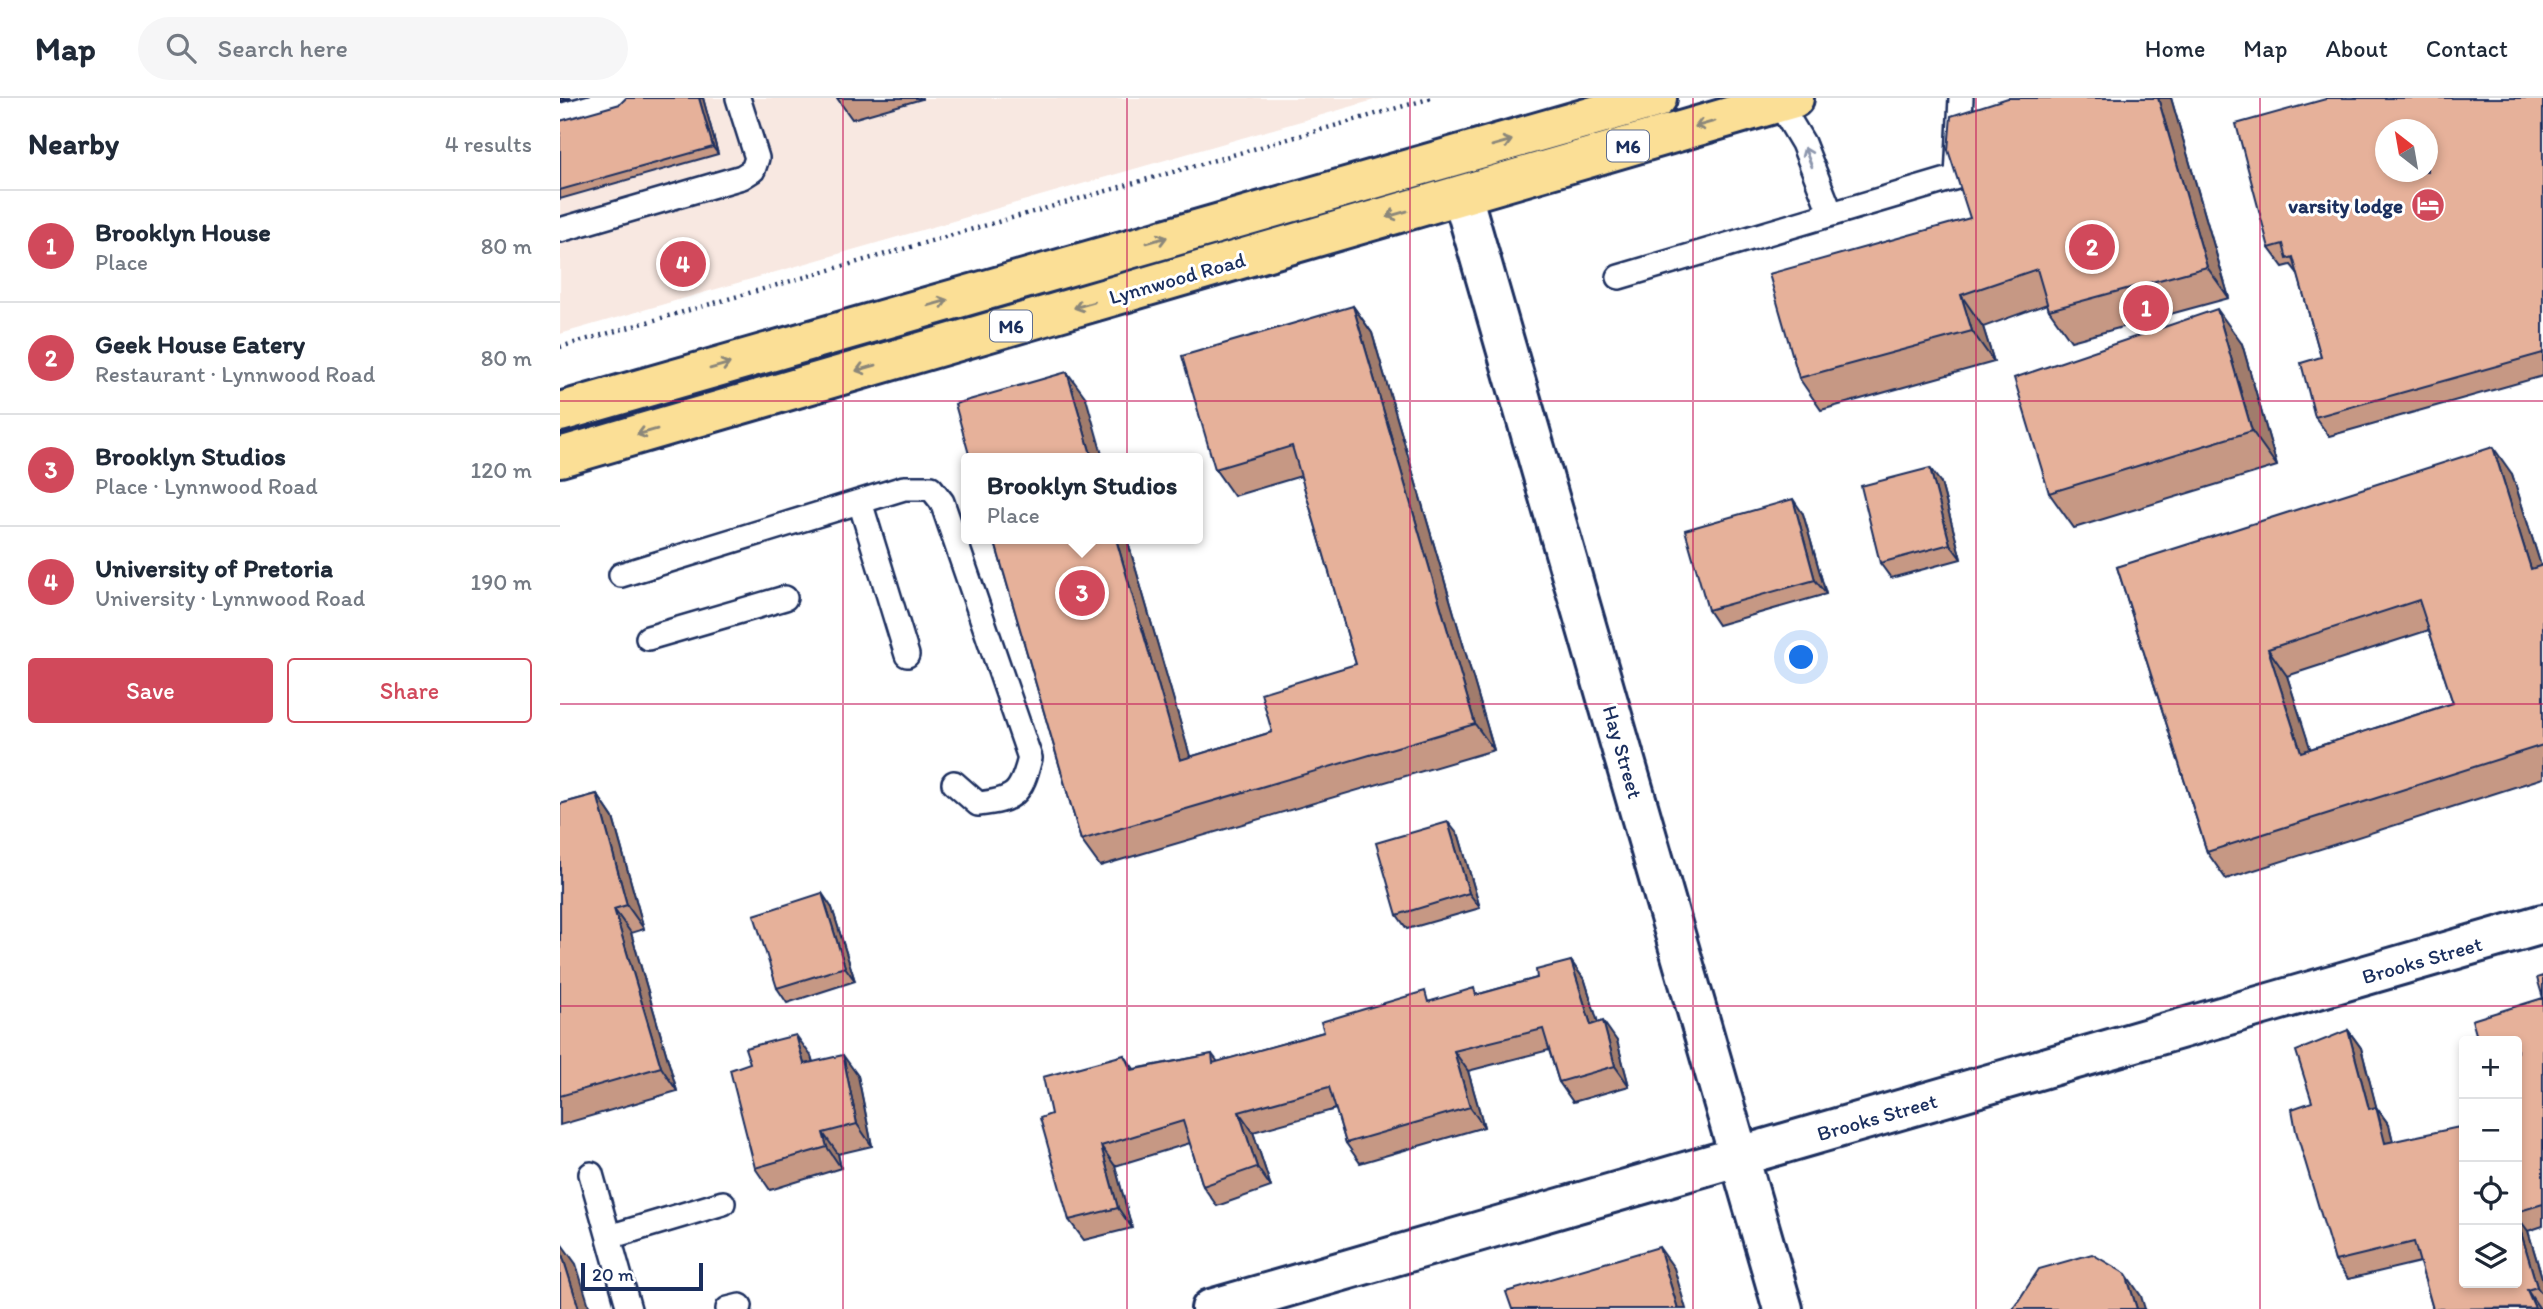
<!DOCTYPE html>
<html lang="en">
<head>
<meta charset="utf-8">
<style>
  :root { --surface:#fff; --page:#f6f6f7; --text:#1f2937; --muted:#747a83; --line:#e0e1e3; --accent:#d1495b }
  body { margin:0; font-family:Itim,sans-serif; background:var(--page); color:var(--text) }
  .controls { position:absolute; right:21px; bottom:21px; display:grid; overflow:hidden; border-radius:7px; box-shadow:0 4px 10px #0003 }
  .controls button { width:63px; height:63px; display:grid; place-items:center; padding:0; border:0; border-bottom:2px solid var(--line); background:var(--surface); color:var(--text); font:35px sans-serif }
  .compass { position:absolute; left:1815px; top:21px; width:63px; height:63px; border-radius:50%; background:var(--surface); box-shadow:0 4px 10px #0003; rotate:329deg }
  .scale { position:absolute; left:21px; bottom:18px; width:122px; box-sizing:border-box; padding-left:7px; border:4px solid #1b2f5e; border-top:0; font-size:19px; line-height:24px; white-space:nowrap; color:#1b2f5e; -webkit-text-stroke:5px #fff; paint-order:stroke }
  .you { position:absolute; left:1242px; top:560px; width:24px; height:24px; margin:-18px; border:5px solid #fff; border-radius:50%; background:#1a73e8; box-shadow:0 0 0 10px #1a73e833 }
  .badge { display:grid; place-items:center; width:46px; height:46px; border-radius:50%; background:var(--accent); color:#fff; font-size:23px; font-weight:700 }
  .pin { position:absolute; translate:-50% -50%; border:4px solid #fff; box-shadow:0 2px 7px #0006 }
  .popup { position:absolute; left:401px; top:355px; width:242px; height:91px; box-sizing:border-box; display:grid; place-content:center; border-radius:7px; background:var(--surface); filter:drop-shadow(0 2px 5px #0005); font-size:23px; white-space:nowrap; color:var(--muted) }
  .popup b { font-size:26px; color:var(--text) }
  .popup::after { content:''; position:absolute; left:50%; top:100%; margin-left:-14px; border:14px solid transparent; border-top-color:var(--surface) }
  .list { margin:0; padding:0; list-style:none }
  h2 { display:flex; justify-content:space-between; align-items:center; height:91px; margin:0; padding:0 28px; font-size:30px }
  h2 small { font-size:23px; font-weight:400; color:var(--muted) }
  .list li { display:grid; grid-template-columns:46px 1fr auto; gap:21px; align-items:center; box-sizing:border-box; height:112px; padding:0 28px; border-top:2px solid var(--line) }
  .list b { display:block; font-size:26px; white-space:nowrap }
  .list p { margin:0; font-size:23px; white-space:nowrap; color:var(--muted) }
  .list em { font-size:23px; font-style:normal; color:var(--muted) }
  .actions { display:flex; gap:14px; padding:21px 28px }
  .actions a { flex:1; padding:16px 0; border:2px solid var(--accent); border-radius:7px; text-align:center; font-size:24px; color:var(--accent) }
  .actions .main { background:var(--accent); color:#fff }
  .icon { flex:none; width:38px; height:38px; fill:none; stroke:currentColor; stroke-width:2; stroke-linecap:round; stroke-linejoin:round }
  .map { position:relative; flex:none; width:1983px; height:1211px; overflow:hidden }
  header { display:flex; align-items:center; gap:42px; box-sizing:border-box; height:98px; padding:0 35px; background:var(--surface); border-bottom:2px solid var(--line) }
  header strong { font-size:33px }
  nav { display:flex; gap:38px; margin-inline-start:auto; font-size:24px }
  .search { width:490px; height:63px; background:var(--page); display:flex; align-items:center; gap:18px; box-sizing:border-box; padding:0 24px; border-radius:38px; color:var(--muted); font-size:26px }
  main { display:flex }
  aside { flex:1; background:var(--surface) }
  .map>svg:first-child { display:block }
  .built { fill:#f8e8e1 }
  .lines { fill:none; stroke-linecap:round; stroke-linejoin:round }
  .service-casing { stroke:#1b2f5e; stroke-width:28 }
  .minor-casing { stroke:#1b2f5e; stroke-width:44 }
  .primary-casing { stroke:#1b2f5e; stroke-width:44 }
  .path { stroke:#1b2f5e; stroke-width:4.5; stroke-dasharray:2 5; stroke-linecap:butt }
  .service { stroke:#fff; stroke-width:23 }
  .minor { stroke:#fff; stroke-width:38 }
  .primary { stroke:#fbdf96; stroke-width:38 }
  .wall { fill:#c69884; stroke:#1b2f5e; stroke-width:2; fill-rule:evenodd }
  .shaded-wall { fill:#a17c6c; stroke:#1b2f5e; stroke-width:2 }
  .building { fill:#e6b19a; stroke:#1b2f5e; stroke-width:2; fill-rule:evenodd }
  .oneway { stroke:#8b877a }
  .oneway2 { stroke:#8d97ae }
  .grid { fill:none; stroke:#c2185b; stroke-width:2; stroke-opacity:0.55 }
  .labels { text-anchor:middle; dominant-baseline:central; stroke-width:6; stroke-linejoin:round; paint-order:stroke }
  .shield { fill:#fff; stroke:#5f6d8e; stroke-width:2 }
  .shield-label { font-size:19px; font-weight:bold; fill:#1b2f5e }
  .poi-label { font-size:21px; font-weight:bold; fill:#1b2f5e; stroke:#fff; text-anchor:end }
  .street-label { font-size:21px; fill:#1b2f5e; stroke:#fff }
</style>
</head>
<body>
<header>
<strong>Map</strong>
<div class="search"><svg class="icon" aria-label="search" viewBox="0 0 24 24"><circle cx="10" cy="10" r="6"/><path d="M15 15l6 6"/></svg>Search here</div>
<nav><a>Home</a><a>Map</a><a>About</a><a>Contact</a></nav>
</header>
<main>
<aside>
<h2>Nearby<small>4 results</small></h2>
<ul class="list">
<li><span class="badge">1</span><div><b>Brooklyn House</b><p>Place</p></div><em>80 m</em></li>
<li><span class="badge">2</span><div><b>Geek House Eatery</b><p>Restaurant · Lynnwood Road</p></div><em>80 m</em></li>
<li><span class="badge">3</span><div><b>Brooklyn Studios</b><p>Place · Lynnwood Road</p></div><em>120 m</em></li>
<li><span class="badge">4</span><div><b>University of Pretoria</b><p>University · Lynnwood Road</p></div><em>190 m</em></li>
</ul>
<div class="actions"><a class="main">Save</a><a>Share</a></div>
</aside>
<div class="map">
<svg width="1983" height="1211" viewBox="0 0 1983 1211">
  <rect width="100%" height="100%" fill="#fff"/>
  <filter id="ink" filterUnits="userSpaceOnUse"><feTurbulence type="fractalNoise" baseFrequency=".0143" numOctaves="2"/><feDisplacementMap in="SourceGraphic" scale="14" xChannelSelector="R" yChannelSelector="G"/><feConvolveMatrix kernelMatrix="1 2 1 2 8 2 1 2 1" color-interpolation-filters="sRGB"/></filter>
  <g filter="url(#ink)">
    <!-- built -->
    <path class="built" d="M0,0h821l-821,236z"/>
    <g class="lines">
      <!-- service casing -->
      <g class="service-casing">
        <path id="service" d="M1219,5l24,40 28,71
          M0,18l61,-18
          M0,132l182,-53 11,-7 4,-12 -19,-60
          M1059,179l338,-100 4,-79
          M300,404l47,153
          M61,477l283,-87h27l11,14 88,256c-9,36 -15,42 -52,46l-24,-21
          M88,540l137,-40
          M31,1076l38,135
          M49,1139l114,-34
          M168,1211l12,-3"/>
      </g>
      <!-- minor casing -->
      <g class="minor-casing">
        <path id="minor" d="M902,97l321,1114
          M651,1211l1332,-385"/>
      </g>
      <!-- primary casing -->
      <g class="primary-casing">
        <path id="primary" d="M0,314l1097,-314
          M0,359l1234,-359"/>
      </g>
      <!-- path -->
      <path class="path" d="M0,249l872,-249"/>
      <!-- service -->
      <use href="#service" class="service"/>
      <!-- minor -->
      <use href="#minor" class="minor"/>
      <!-- primary -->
      <use href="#primary" class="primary"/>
    </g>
    <!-- wall -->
    <path class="wall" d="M0,0h12l-12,3z
      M143,0l15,56 -158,45v-78z
      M277,0h85v1l-70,20z
      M1611,0l58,200 -158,43 -22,-31 -2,-6 -64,23 11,35 -173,48 -22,-32 171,-160z
      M1983,0v278l-214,60 -14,-19 6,-60 -23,-83 -7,-9 -8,2 -14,-19 57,-149z
      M793,208l19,27 122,417 -394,116 -19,-26 -87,-301h133l63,218 82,-25 84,-68 -55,-188 -67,20 -19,-27z
      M1682,246l35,122 -203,62 -25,-35z
      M1952,376l29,92 2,-1v213l-317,101 -19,-27 -90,-285zM1869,532l24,73 -143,46 -23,-73z
      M1381,385l20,76 -70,19 -11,-15z
      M1243,416l23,80 -108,31 -10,-15z
      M37,696l16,24 31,111 -13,4 46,158 -117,34v-321z
      M899,738l21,72 -73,21 -10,-14z
      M272,810l23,73 -68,22 -10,-15z
      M1011,863l14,20 13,42 19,18 12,45 -56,16 -14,-20 -10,-32 -81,21 16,56 -124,36 -14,-20 -10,-34 -83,23 18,55 -54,19 -14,-20 -13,-43 -75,23 17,62 -48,12 -15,-20 -18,-106 73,-59 10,14 78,-15 6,8 214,-61 47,-7 58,-16z
      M1983,878v250l-15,5 15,50v26l-3,2h-107l-13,-47 -72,17 -13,-18 -23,-159 36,-72 13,18 15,59 13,18 4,17 124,141v-242l26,-43z
      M251,958l2,6 45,14 14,70 -34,8 3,14 -71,22 -15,-22z"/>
    <!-- shaded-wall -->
    <path class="shaded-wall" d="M139,0h4l15,56 -5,-7z
      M1598,0h13l58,200 -22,-31z
      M1401,197l22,32 11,35 -22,-31z
      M793,208l19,27 122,417 -19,-26z
      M1657,211l25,35 35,122 -25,-35z
      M507,274l19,26 17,60h-11z
      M1933,349l19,27 31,98 -12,-3z
      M1370,370l11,15 20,76 -11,-15z
      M1233,401l10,15 23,80 -11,-14z
      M556,441h11l72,248 -19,-27z
      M1708,551l19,27 33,103 -19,-27z
      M37,696l16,24 31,111 -17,-24z
      M888,724l11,14 21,72 -11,-15z
      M262,795l10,15 23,73 -10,-14z
      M54,811l17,24 46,158 -16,-24z
      M1011,863l14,20 20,64 -14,-20z
      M1043,923l14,20 12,45 -14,-20z
      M1788,932l13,18 20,77 -5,-18 13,18 9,37 -13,-19 -16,-34z
      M236,937l15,21 8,29 -15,-21z
      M894,953l14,20 16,56 -14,-20z
      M283,957l15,21 14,70 -15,-22z
      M564,957l14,20 -7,-5z
      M679,1014l14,20 18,55 -14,-20z
      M263,1035l15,21 3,14 -14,-21z
      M541,1048l14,20 17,62 -14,-20z
      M1957,1118l11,15 15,50v14l-6,-8 -20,-68z
      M0,1144l16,22 14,45h-11l-19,-61z
      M1099,1149l15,21 12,41h-8z
      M1566,1176l15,22 4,13h-8z
      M1967,1192l13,19 -5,-1z"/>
    <!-- building -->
    <path class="building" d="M66,0h73l14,49 -153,43v-69l60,-17z
      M1448,0h150l49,169 -158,43 -12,-41 -76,26 11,36 -173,47 -30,-104 201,-56 -22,-68 3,-34z
      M1766,0h217v255l-228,64 -14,-54 20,-6 -28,-100 -6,2 -4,-15 -14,4 -33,-124 90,-25zM1825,32h42v42h-42z
      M793,208l122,418 -394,116 -87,-301h122l64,221 92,-28 -11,-39 95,-29 -64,-218 -77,23 -33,-113z
      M1657,211l35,122 -203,62 -35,-115z
      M507,274l25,86h-122l-15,-54z
      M1933,349l38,122 12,-4v180l-336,107 -90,-285zM1859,502l34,103 -152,49 -33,-103z
      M1370,370l20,76 -70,19 -19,-77z
      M1233,401l22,81 -107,30 -23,-80z
      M37,696l30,111 -13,4 47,158 -101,29v-292z
      M888,724l21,71 -72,22 -21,-72z
      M262,795l23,74 -68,21 -23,-73z
      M1011,863l20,64 12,-4 12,45 -56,16 -16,-53 -89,22 16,56 -124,36 -17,-56 -90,25 18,55 -54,19 -20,-65 -82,25 17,62 -49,12 -29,-102 11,-4 -8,-37 81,-22 7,15 81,-16 1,9 111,-31 -3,-10 104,-31 3,11 46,-14 2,7 61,-17 -1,-8z
      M1983,878v228l-26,8v-171h-39l-6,-21 71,-22 -6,-20z
      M1788,932l21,79 7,-2 9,36 79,-17v157h53v-64l20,68 -10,3 8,18 -102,1 -19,-67 -79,19 -39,-130 -4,-22 20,-7 -16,-51z
      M236,937l8,29 39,-9 14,69 -34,9 4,14 -72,21 -25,-98 20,-7 -5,-15z
      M1099,1149l19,62h-166l-6,-17z
      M0,1150l19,61h-19z
      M1532,1156l34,20 11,35h-124l26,-40z"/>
    <!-- one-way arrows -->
    <defs><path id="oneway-shaft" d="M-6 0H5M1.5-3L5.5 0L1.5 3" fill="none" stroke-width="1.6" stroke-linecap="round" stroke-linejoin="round" transform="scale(1.75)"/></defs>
    <g class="oneway">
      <use href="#oneway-shaft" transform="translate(1145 26) rotate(164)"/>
      <use href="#oneway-shaft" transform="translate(942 45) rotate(-16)"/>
      <use href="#oneway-shaft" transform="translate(837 116) rotate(164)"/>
      <use href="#oneway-shaft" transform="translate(597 142) rotate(-16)"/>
      <use href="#oneway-shaft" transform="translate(378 205) rotate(-16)"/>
      <use href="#oneway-shaft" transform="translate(524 207) rotate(164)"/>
      <use href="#oneway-shaft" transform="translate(160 268) rotate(-16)"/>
      <use href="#oneway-shaft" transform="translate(306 270) rotate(164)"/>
      <use href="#oneway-shaft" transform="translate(87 334) rotate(164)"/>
    </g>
    <use class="oneway2" href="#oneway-shaft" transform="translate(1248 59) rotate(-112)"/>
  </g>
  <!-- grid -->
  <path class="grid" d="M283,0v1211M567,0v1211M850,0v1211M1133,0v1211M1416,0v1211M1700,0v1211M0,303h1983M0,606h1983M0,908h1983"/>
  <!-- icons -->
  <defs>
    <g id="hotel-disc" transform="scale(1.75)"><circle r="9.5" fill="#d1495b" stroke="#fff"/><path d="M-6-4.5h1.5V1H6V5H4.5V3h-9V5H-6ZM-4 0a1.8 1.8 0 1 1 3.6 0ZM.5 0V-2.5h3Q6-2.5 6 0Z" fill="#fff"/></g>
  </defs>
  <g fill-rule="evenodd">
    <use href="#hotel-disc" x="1868" y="107"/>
  </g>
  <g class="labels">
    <!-- shield labels -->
    <g class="shield">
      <rect x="1047" y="32.5" width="42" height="31" rx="5"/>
      <rect x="430" y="212.5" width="42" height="31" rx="5"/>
    </g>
    <g class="shield-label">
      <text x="1068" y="48">M6</text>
      <text x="451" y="228">M6</text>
    </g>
    <!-- poi labels -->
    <g class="poi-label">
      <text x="1843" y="107">varsity lodge</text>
    </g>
    <!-- street labels -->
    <g class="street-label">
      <text transform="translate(617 180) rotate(-16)">Lynnwood Road</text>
      <text transform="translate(1063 654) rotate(74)">Hay Street</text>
      <text transform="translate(1862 862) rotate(-16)">Brooks Street</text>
      <text transform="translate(1317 1019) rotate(-16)">Brooks Street</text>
    </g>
  </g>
</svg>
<div class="controls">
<button>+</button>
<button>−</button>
<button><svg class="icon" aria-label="locate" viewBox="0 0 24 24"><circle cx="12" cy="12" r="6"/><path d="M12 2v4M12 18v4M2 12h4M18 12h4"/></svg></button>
<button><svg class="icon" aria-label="layers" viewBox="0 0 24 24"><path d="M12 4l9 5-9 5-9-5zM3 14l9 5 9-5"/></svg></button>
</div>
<svg class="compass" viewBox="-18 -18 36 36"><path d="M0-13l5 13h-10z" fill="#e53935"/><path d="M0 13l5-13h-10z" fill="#747a83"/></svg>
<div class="scale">20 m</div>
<div class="you"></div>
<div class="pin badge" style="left:1586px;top:210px">1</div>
<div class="pin badge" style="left:1532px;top:149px">2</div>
<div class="pin badge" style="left:522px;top:495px">3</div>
<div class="popup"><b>Brooklyn Studios</b>Place</div>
<div class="pin badge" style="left:123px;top:166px">4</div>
</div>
</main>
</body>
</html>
